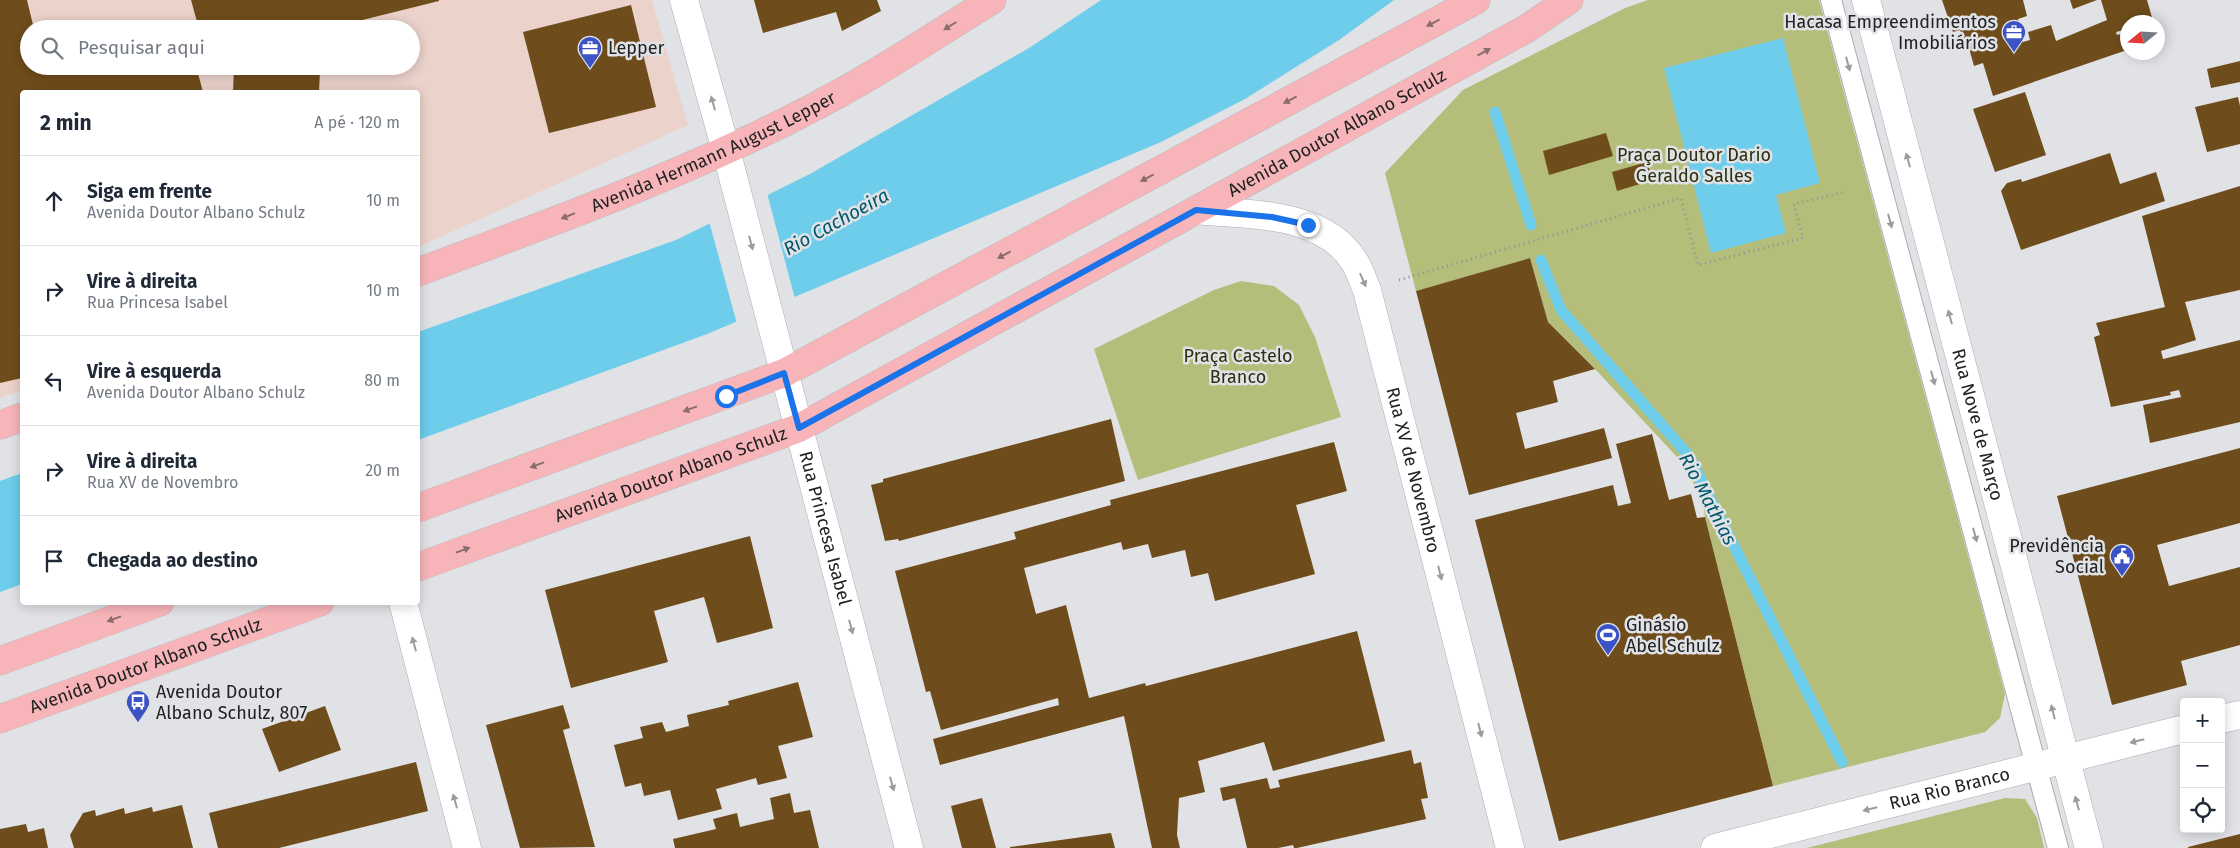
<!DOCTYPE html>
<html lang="pt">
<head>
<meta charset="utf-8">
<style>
  :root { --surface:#fff; --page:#f2f2f3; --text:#1f2937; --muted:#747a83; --line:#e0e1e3 }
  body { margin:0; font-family:"Fira Sans",sans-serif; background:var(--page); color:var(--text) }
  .controls { position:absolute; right:15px; bottom:15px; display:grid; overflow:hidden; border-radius:5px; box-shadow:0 2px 12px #0003 }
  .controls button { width:45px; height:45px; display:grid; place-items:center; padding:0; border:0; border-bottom:1px solid var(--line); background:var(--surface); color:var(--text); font:25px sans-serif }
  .compass { position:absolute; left:2120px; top:15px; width:45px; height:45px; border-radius:50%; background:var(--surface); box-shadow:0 2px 12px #0003; rotate:252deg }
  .stop { position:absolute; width:15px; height:15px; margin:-11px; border:4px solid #1a73e8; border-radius:50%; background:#fff }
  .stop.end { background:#1a73e8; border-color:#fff; box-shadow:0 1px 5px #0008 }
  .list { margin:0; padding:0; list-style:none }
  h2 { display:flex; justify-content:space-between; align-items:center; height:65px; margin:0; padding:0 20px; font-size:21px }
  h2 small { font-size:16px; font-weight:400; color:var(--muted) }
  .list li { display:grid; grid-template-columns:32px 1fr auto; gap:15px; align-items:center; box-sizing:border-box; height:90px; padding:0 20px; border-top:1px solid var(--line) }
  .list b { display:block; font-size:19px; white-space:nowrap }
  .list p { margin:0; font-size:16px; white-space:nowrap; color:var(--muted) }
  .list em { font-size:16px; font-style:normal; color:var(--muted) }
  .icon { flex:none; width:28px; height:28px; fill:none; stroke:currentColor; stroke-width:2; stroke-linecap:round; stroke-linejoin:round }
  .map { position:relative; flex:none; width:2240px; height:848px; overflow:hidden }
  .search { position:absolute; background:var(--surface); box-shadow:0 2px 12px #0003; left:20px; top:20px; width:400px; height:55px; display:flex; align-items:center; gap:12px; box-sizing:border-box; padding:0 18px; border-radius:28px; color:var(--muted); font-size:19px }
  .panel { position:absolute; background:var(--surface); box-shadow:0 2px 12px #0003; left:20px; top:90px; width:400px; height:515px; border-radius:5px }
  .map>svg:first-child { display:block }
  .industrial { fill:#ebd2cb; fill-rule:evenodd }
  .green { fill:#b4bd7a }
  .water { fill:#6dcdeb }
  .pier { fill:#e0e2e5 }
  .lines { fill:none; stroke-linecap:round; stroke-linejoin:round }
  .stream { stroke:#6dcdeb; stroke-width:11 }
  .building { fill:#6f4c1b }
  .service-casing { stroke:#acadb1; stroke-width:22 }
  .minor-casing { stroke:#acadb1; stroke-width:29 }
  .tertiary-casing { stroke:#acadb1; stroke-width:29 }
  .secondary-casing { stroke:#acadb1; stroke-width:29 }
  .primary-casing { stroke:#bcbdbd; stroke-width:29 }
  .path { stroke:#919294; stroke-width:3; stroke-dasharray:1 4; stroke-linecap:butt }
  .service { stroke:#fff; stroke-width:20 }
  .minor { stroke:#fff; stroke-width:28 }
  .tertiary { stroke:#fff; stroke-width:28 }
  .secondary { stroke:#fff; stroke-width:28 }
  .primary { stroke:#f7b5b9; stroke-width:28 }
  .oneway { fill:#8c6c6e }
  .oneway2 { fill:#9b9c9c }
  .route { stroke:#1a73e8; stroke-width:6 }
  .labels { text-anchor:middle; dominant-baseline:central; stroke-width:5; stroke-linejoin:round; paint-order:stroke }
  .poi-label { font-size:18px; fill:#212223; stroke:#e0e2e5; text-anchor:start }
  .street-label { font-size:18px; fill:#212223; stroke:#e0e2e5 }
  .park-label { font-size:18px; fill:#2d300f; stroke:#e0e2e5 }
  .water-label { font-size:19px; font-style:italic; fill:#00576c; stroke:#e0e2e5 }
</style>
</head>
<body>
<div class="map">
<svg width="2240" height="848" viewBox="0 0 2240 848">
  <rect width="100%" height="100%" fill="#e0e2e5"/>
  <!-- industrial -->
  <path class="industrial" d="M0,0h652l36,125 -270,122v-155h-396v298l-22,8zM29,29h382v37h-382z"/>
  <!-- green -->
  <path class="green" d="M1648,0h171l186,694 -5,24 -15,14 -212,54 -68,-269 -3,-20 -24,-39 -83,-89 -47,-47 -18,-64 -114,33 -31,-118 78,-83 162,-82z
    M1241,281l33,5 25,19 16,32 26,80 -203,63 -44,-131 120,-59z
    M2005,798l20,1 12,19 7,30h-237z"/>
  <!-- water -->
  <path class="water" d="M1101,0h293l-55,40 -94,59 -84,43 -454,192 -289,106v-108l258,-92 134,-66 219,-126z
    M1783,38l37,145 -44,12 10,38 -75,20 -47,-185z
    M22,473v111l-22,8v-111z"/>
  <!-- pier -->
  <path class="pier" d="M767,193l28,106 -58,25 -28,-103z"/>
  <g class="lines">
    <!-- stream -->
    <path class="stream" d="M1495,112l36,113
      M1541,260l20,50 128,146 153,306"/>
  </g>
  <!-- building -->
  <path class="building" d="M0,0h27l7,29h-5v37h167l7,26h-181v286l-22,5z
    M191,0h248v1l-113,28h-53l-1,-6 -24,6h-49z
    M754,0h123l4,11 -39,20 -6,-19 -73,21z
    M1942,0h81l4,16 -9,3 5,23 7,-2 -2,-8 23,-7 5,16 51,-21 -6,-20h46l6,21 -25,1v7l-12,3 1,3 4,-1 6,16 -134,46 -10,-33 -9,3 -7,-25 -3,1 -4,-12 -7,2z
    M2070,0h27l-24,9z
    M631,5l25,102 -107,26 -26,-101z
    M2240,61v21l-29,6 -4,-19z
    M234,67l86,4 -1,21h-86z
    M2025,92l21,63 -51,17 -22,-63z
    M2238,97l2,9v38l-33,8 -12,-45z
    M1606,133l7,23 -64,19 -6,-24z
    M2110,153l10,31 36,-12 9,29 -144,49 -20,-59 6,-8 14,-4 1,3z
    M1647,162l6,18 -36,11 -5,-19z
    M2240,186v104l-55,12 11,38 -35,11 2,8 77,-19v82l-90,21 -7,-38 38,-8 -2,-7 -9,2 1,3 -60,12 -17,-70 6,-2 -4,-12 69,-16 -23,-91z
    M1530,258l18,64 47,47 -42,12 5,21 -42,11 9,36 79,-21 8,30 -143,37 -53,-204z
    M1111,419l14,62 -226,60 -1,-2 -13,2 -14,-56 12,-3v-3z
    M1652,434l17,66 22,-6 6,24 8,-1 68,269 -214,55 -84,-321 138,-35 5,21 13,-3 -15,-59z
    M1334,442l13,49 -51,14 19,69 -100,27 -7,-28 -17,4 -6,-27 -33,8 -4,-14 -25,6 -2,-8 -97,26 12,46 30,-9 23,93 56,-15 1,3 211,-55 28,110 -112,30 -9,-29 -66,19 7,31 -26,6 -2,37 3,13h-28l-28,-132 -184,49 -7,-26 126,-34 -1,-7 -117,32 -11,-39 -4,1 -31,-121 121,-32 -2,-7 97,-27 -1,-5z
    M2240,448v75l-83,22 12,41 71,-19v78l-59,16 6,24 -75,20 -55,-209z
    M750,536l23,92 -56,15 -13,-46 -50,14 14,51 -97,26 -26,-98z
    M798,682l15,55 -35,9 9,32 -29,7 -2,-7 -40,11 6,20 -44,11 -8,-30 -26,6 -3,-13 -16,4 -11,-42 29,-7 -3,-11 22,-5 4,10 23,-6 -2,-11 42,-10 -1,-4z
    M563,705l7,23 -7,2 32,117 -75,1 -34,-123z
    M325,706l16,44 -62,22 -17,-43z
    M1411,750l3,14 7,-2 7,36 -7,1 5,20 -129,29h-3l-1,-3 -15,3h-31l-12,-50 -12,3 -3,-13 47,-10 3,11 10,-2 -2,-7z
    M416,762l12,49 -149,37h-61l-9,-35z
    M790,793l4,20 16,-3 9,38h-144l-2,-9 43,-10 -3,-10 24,-6 3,14 34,-8 -4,-21z
    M982,798l14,50h-34l-11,-42z
    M182,805l11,43h-119l-4,-13 13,-22 12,-3 1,6 28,-8 1,6 27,-7 1,5z
    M26,824l2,8 16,-4 4,20h-48v-19z
    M1111,833l4,15h-105v-1z
    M2240,834v14h-52v-1z"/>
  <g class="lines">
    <!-- service casing -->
    <g class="service-casing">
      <path id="service" d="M1831,0l227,848"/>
    </g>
    <!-- minor casing -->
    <g class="minor-casing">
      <g id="minor">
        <path d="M684,0l42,150"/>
        <path id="s1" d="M1196,210c52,5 126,1 158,51 6,9 9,20 13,29l143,558"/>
        <path d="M403,602l64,246"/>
      </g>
    </g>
    <!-- tertiary casing -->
    <g class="tertiary-casing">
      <g id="tertiary">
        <path d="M2221,719l19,-4"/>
        <path id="s2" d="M1715,848l469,-119"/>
      </g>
    </g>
    <!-- secondary casing -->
    <g class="secondary-casing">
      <g id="secondary">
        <path id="s3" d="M1866,0l223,848"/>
        <path id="s4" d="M726,150l183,698"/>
      </g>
    </g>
    <!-- primary casing -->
    <g class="primary-casing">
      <g id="primary">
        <path id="s5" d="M418,272c143,-53 288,-105 422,-179 52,-28 101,-62 152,-93"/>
        <path d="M0,425l22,-8"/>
        <path d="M418,508l366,-135 692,-373"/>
        <path id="s6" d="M418,567l381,-139 727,-399 43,-29"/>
        <path d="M0,661l160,-59"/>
        <path id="s7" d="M0,719l320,-117"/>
      </g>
    </g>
    <!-- path -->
    <path class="path" d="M1399,280l282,-82 17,67 105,-27 -9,-34 51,-12"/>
    <!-- service -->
    <use href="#service" class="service"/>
    <!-- minor -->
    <use href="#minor" class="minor"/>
    <!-- tertiary -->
    <use href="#tertiary" class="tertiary"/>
    <!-- secondary -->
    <use href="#secondary" class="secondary"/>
    <!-- primary -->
    <use href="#primary" class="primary"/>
  </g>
  <!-- one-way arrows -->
  <defs><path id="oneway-solid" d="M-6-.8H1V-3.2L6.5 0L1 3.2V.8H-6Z" transform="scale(1.25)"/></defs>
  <g class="oneway">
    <use href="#oneway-solid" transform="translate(1433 23) rotate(152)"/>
    <use href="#oneway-solid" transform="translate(950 26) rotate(148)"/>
    <use href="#oneway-solid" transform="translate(1484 52) rotate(-29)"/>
    <use href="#oneway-solid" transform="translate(1290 100) rotate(152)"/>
    <use href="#oneway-solid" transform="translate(1147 178) rotate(152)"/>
    <use href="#oneway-solid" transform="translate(568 216) rotate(158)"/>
    <use href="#oneway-solid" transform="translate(1004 255) rotate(152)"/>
    <use href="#oneway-solid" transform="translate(690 409) rotate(160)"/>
    <use href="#oneway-solid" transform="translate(537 465) rotate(160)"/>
    <use href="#oneway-solid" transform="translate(463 550) rotate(-20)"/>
    <use href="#oneway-solid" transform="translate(114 619) rotate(160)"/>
  </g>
  <g class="oneway2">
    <use href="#oneway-solid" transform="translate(1848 64) rotate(75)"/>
    <use href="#oneway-solid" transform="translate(713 103) rotate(-106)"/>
    <use href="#oneway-solid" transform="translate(1908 160) rotate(-105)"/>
    <use href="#oneway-solid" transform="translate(1890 221) rotate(75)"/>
    <use href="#oneway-solid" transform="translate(751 243) rotate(75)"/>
    <use href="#oneway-solid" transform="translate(1363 280) rotate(66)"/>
    <use href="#oneway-solid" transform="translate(1950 317) rotate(-105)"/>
    <use href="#oneway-solid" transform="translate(1933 378) rotate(75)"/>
    <use href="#oneway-solid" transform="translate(1975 535) rotate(75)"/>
    <use href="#oneway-solid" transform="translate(1440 573) rotate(76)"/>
    <use href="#oneway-solid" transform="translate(851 627) rotate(75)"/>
    <use href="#oneway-solid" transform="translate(414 644) rotate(-105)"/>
    <use href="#oneway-solid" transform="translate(2053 712) rotate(-104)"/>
    <use href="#oneway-solid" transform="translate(1480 730) rotate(76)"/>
    <use href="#oneway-solid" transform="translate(2137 741) rotate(166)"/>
    <use href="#oneway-solid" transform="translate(892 784) rotate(75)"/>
    <use href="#oneway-solid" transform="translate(455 801) rotate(-105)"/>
    <use href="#oneway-solid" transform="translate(2077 803) rotate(-105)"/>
    <use href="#oneway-solid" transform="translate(1870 809) rotate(166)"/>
  </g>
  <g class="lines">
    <!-- route -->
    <path class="route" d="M726,396l58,-23 15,55 397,-218 76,7 36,8"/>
  </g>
  <!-- icons -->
  <defs>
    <g id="office-pin" transform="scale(1.25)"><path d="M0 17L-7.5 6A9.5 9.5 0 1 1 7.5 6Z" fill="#3c53c6" stroke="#e0e2e5"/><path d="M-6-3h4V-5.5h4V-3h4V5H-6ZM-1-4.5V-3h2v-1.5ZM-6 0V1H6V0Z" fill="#fff"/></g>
    <g id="civic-pin" transform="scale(1.25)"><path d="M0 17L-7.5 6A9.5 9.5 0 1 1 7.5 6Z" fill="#3c53c6" stroke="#e0e2e5"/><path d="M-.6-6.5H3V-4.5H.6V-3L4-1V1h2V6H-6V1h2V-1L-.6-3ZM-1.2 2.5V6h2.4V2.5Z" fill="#fff"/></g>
    <g id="stadium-pin" transform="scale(1.25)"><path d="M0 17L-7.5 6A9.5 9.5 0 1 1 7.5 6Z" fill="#3c53c6" stroke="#e0e2e5"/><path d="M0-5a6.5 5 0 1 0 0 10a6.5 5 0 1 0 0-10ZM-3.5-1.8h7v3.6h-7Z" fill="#fff"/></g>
    <g id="bus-pin" transform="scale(1.25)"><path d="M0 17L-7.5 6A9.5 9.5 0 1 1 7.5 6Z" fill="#3c53c6" stroke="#e0e2e5"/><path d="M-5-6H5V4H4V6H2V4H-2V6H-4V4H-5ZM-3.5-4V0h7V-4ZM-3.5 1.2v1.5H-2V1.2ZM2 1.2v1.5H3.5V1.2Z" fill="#fff"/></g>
  </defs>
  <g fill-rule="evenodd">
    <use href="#office-pin" x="2014" y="32"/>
    <use href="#office-pin" x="590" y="48"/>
    <use href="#civic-pin" x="2122" y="556"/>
    <use href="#stadium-pin" x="1608" y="635"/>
    <use href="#bus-pin" x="138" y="702"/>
  </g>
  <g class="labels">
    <!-- poi labels -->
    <g class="poi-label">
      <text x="1996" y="22" text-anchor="end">Hacasa Empreendimentos<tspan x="1996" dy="21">Imobiliários</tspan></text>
      <text x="608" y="48">Lepper</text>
      <text x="2104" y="546" text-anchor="end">Previdência<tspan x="2104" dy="21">Social</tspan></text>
      <text x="1626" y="625">Ginásio<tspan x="1626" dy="21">Abel Schulz</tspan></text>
      <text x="156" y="692">Avenida Doutor<tspan x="156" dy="21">Albano Schulz, 807</tspan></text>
    </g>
    <!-- street labels -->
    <g class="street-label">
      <text stroke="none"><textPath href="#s6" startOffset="1019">Avenida Doutor Albano Schulz</textPath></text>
      <text stroke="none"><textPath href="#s5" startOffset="319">Avenida Hermann August Lepper</textPath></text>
      <text stroke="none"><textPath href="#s3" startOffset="439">Rua Nove de Março</textPath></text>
      <text stroke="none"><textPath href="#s1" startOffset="390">Rua XV de Novembro</textPath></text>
      <text stroke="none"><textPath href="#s6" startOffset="269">Avenida Doutor Albano Schulz</textPath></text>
      <text stroke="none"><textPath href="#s4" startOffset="391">Rua Princesa Isabel</textPath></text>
      <text stroke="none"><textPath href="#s7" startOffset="155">Avenida Doutor Albano Schulz</textPath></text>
      <text stroke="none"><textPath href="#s2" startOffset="242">Rua Rio Branco</textPath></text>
    </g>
    <!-- park labels -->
    <g class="park-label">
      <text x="1694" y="155">Praça Doutor Dario<tspan x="1694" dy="21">Geraldo Salles</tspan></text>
      <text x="1238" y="356">Praça Castelo<tspan x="1238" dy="21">Branco</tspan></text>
    </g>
    <!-- water labels -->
    <g class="water-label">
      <text transform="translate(836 222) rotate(-29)">Rio Cachoeira</text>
      <text transform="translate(1708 499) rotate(62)">Rio Mathias</text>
    </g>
  </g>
</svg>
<div class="controls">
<button>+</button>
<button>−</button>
<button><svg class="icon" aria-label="locate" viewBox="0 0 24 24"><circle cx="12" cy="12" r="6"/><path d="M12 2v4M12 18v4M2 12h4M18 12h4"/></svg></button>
</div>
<svg class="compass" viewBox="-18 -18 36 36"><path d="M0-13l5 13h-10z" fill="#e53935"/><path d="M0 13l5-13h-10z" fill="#747a83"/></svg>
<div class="stop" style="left:726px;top:396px"></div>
<div class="stop end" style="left:1308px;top:225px"></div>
<div class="search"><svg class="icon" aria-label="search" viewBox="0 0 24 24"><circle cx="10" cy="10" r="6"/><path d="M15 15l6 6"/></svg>Pesquisar aqui</div>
<section class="panel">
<h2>2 min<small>A pé · 120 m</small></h2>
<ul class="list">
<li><svg class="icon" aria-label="ahead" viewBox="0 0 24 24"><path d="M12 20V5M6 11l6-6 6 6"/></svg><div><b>Siga em frente</b><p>Avenida Doutor Albano Schulz</p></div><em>10 m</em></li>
<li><svg class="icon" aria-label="right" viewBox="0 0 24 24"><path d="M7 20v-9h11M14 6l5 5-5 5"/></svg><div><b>Vire à direita</b><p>Rua Princesa Isabel</p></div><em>10 m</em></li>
<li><svg class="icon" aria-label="left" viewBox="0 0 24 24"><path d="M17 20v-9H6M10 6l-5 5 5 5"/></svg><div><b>Vire à esquerda</b><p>Avenida Doutor Albano Schulz</p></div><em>80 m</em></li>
<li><svg class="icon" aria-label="right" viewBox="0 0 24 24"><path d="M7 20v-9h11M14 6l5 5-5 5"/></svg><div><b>Vire à direita</b><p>Rua XV de Novembro</p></div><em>20 m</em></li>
<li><svg class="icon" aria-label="arrive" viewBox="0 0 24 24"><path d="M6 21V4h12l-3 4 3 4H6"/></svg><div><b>Chegada ao destino</b></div></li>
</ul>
</section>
</div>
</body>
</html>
